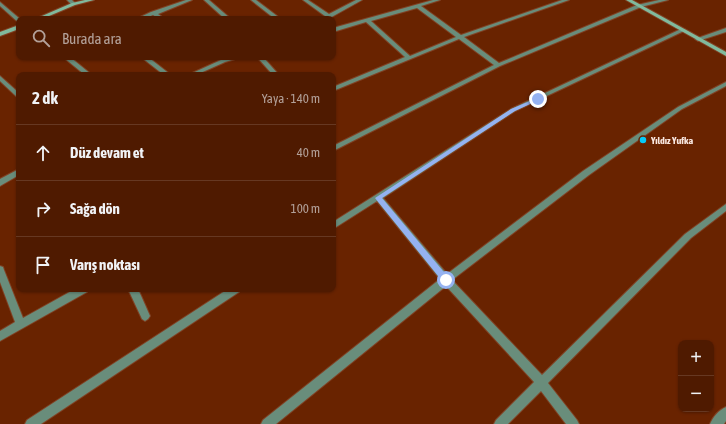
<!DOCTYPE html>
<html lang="tr">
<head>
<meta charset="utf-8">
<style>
  :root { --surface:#4f1a00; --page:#59270f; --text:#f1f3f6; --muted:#b3a199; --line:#663822 }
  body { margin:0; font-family:"Asap Condensed",sans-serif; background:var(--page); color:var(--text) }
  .controls { position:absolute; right:12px; bottom:12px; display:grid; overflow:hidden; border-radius:8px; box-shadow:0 1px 3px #0004 }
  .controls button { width:36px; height:36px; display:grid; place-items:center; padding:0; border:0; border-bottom:1px solid var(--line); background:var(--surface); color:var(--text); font:20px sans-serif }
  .stop { position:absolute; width:12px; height:12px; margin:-9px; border:3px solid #95b2f1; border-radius:50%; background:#fff }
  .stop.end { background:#95b2f1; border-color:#fff; box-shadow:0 1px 4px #0008 }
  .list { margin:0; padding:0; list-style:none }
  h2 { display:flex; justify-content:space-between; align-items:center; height:52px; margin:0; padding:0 16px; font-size:17px }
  h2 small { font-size:13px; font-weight:400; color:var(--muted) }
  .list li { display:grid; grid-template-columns:26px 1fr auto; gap:12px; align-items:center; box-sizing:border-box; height:56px; padding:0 16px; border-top:1px solid var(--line) }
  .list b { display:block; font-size:15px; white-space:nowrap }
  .list em { font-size:13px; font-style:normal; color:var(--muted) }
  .icon { flex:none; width:22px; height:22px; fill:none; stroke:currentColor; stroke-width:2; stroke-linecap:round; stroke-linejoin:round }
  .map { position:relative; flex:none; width:726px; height:424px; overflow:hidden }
  .search { position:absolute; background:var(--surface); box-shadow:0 1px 3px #0004; left:16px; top:16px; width:320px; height:44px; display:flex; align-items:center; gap:10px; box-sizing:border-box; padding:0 14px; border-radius:8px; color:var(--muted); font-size:15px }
  .panel { position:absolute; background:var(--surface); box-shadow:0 1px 3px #0004; left:16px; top:72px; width:320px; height:220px; border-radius:8px }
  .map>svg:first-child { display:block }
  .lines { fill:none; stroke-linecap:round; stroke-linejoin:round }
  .minor-casing { stroke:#804224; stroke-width:2 }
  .secondary-casing { stroke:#804224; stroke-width:2 }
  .minor { fill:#698d7b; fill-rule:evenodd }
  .secondary { fill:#80ba9d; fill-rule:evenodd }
  .route { fill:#95b2f1 }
  .poi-dot { fill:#06cbf9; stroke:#692300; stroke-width:1.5 }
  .labels { text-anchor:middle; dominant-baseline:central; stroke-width:4; stroke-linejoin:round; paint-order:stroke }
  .poi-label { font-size:10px; font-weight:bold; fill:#f9e7e0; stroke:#692300; text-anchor:start }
</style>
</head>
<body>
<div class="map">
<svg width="726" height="424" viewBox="0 0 726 424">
  <rect width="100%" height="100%" fill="#692300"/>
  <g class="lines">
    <!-- minor casing -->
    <g class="minor-casing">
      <path id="minor" d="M67,0h5l4,4 -4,1z
        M186,0h6l-34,14 7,5h-6l-6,-4 -9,4h-8l15,-7z
        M204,0h5l22,19h-6z
        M251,0h5l25,19h-6z
        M303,0h5l21,14 27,-14h6l-34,19h-7l4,-3z
        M433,0h7l-19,6 40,29 101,-35h7l-105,37 35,26 138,-58 22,-5h9l-27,7 -141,59 -167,85v-5l161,-81 -35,-26 -126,52v-4l72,-30 -39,-35 -33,10v-4zM417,8l39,29 -46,19 -39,-35z
        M0,2l20,17 -1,4 -19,-17z
        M726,28v4l-28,9 -3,-2z
        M681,29l5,1 -171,81 -132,87 64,76 136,-103 95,-64 48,-25v4l-44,23 -93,66 -137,105 90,95 143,-141 41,-30v7l-35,27 -143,145 29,37 2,4h-13l-25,-33 -33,33h-14l2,-4 38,-38 -88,-96 -170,138h-15l2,-4 177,-141 -63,-78 -44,28v-7l178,-113z
        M63,57h7l22,18h-7z
        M141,57h7l23,18h-7z
        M232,57h10l-17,5 -29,13h-8l33,-15z
        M257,57h6l16,18h-6z
        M0,76l19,17v5l-2,-1 -17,-16z
        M19,169v6l-19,11v-7z
        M0,266l3,1 1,3 19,48 52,-29h14l-2,3 -87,49v-10l15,-9 -15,-40z
        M128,289h10l12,27 -2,3 -3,2 -3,-2z
        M228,289h13l-2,3 -198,132h-16l2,-4z
        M726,407v14l-2,3h-14c3,-7 9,-14 16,-17z"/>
    </g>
    <!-- secondary casing -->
    <g class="secondary-casing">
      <path id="secondary" d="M85,0h9l-19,5 -33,14h-7l37,-16z
        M626,0h6l94,52v4z
        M19,25v4l-19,7v-4z"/>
    </g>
    <!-- minor -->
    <use href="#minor" class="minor"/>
    <!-- secondary -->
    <use href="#secondary" class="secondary"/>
  </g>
  <!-- route -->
  <path class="route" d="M537,98l4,1 -26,12 -133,87 66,79v5h-5l-68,-84 136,-89z"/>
  <!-- markers -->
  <circle class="poi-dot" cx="643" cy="140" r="4"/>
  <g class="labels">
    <!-- poi labels -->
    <g class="poi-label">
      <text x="651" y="140">Yıldız Yufka</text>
    </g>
  </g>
</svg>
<div class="controls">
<button>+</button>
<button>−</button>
</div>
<div class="stop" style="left:446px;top:280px"></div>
<div class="stop end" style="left:538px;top:99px"></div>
<div class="search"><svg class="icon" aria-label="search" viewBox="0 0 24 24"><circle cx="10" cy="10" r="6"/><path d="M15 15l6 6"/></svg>Burada ara</div>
<section class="panel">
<h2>2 dk<small>Yaya · 140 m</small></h2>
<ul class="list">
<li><svg class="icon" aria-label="ahead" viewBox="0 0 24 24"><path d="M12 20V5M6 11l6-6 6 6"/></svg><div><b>Düz devam et</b></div><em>40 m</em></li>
<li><svg class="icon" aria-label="right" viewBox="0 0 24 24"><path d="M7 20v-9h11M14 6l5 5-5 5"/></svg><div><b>Sağa dön</b></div><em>100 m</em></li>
<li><svg class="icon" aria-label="arrive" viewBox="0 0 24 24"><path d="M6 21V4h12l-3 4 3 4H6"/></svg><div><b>Varış noktası</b></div></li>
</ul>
</section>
</div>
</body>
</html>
